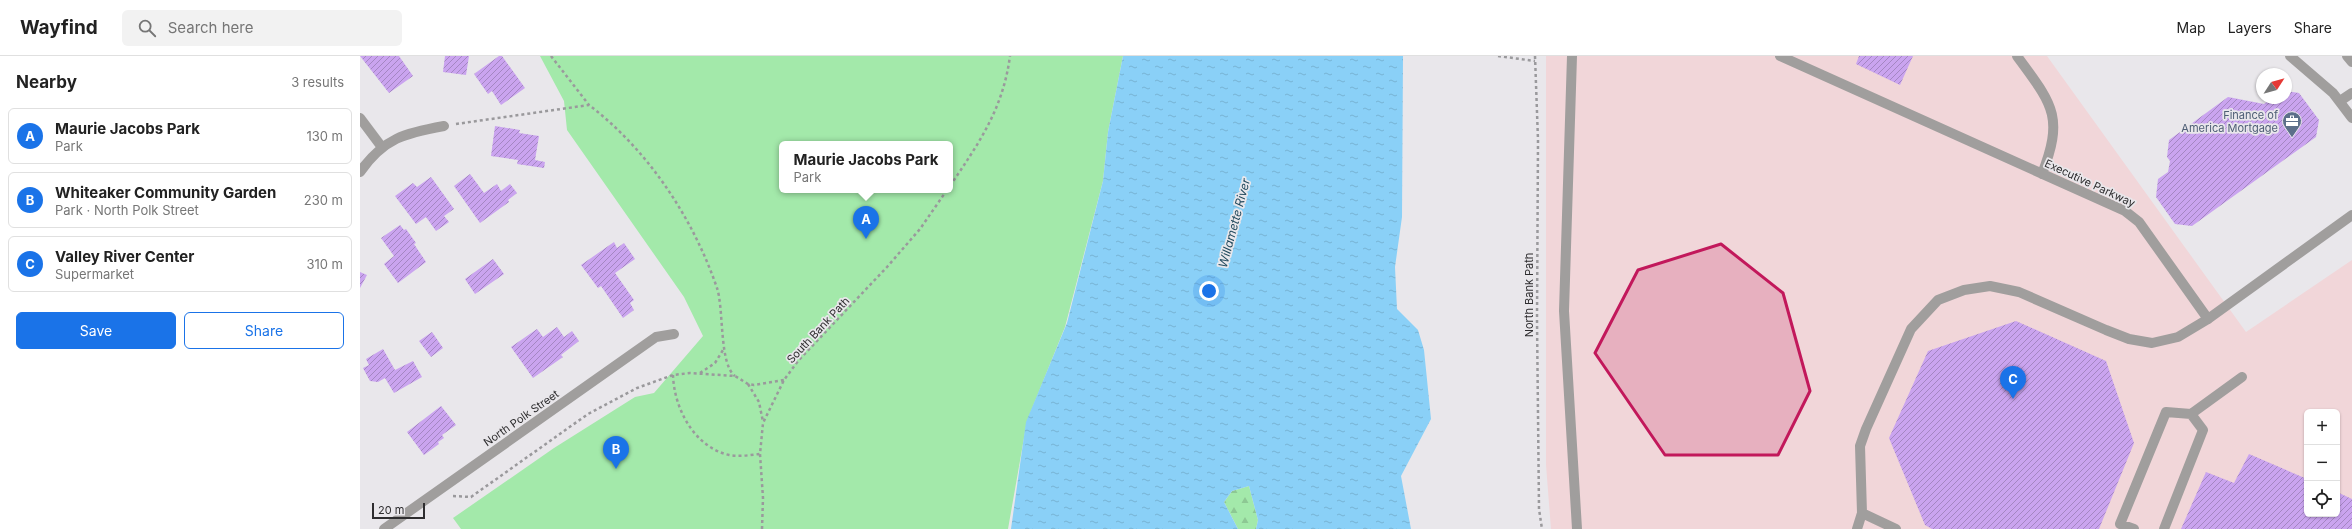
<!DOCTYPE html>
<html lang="en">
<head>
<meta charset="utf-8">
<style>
  :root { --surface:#fff; --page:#f2f2f2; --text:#222; --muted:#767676; --line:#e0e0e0; --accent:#1a73e8 }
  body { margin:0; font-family:Inter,sans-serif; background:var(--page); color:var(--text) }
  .controls { position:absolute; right:12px; bottom:12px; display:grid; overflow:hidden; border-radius:6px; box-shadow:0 1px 3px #0004 }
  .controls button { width:36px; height:36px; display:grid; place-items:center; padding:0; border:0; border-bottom:1px solid var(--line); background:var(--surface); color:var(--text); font:20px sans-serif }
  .compass { position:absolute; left:1896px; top:12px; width:36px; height:36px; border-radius:50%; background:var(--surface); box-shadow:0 1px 3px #0004; rotate:54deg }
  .scale { position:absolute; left:12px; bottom:10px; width:53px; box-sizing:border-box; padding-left:4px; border:2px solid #2e2d2f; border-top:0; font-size:11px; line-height:14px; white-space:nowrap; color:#2e2d2f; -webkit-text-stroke:3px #e9e7eb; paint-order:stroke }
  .you { position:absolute; left:849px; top:235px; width:14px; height:14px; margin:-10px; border:3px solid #fff; border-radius:50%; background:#1a73e8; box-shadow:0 0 0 6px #1a73e833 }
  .badge { display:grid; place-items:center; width:26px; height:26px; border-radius:50%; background:var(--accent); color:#fff; font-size:13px; font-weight:700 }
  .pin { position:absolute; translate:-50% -33px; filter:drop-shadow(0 1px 2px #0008) }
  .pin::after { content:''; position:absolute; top:21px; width:14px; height:12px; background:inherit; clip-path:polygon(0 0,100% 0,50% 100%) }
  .popup { position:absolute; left:419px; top:85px; width:174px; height:52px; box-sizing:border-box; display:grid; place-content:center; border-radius:6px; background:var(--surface); filter:drop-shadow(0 1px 3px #0005); font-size:13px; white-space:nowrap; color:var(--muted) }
  .popup b { font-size:15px; color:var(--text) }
  .popup::after { content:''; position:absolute; left:50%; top:100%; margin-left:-8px; border:8px solid transparent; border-top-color:var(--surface) }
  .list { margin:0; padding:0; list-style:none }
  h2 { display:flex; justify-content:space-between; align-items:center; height:52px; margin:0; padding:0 16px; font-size:17px }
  h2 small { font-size:13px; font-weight:400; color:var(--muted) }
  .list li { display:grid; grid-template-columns:26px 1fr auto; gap:12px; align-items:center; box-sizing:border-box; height:56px; margin:0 8px 8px; padding:0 8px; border:1px solid var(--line); border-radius:6px }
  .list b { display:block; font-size:15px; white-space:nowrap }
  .list p { margin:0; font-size:13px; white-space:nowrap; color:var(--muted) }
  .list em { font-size:13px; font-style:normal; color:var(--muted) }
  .actions { display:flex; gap:8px; padding:12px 16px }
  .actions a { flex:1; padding:9px 0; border:1px solid var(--accent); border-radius:6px; text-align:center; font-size:14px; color:var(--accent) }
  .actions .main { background:var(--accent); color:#fff }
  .icon { flex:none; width:22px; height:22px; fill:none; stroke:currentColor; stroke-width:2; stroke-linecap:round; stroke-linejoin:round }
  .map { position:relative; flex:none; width:1992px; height:473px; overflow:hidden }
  header { display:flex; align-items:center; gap:24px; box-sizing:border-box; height:56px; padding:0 20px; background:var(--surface); border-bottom:1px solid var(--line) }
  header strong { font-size:19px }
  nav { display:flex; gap:22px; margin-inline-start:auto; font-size:14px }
  .search { width:280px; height:36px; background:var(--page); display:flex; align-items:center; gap:10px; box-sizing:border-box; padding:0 14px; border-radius:6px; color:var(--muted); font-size:15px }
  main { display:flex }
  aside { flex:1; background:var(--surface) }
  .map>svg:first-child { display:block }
  .commercial { fill:#f1d6d9; fill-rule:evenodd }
  .green { fill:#a3e9aa; fill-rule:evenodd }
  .forest { fill:url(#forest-firs) }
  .water { fill:url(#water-ripples) }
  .building { fill:url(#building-hatch) }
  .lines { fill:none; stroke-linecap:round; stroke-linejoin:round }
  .path { stroke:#9a999c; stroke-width:2.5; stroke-dasharray:3 3; stroke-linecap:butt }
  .service { stroke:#a09e9d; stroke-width:10 }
  .minor { stroke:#a09e9d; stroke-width:10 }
  .tertiary { stroke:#a09e9d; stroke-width:10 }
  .marked { fill:#c2185b; fill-opacity:0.2; stroke:#c2185b; stroke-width:3; stroke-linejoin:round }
  .labels { text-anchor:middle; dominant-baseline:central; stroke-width:3.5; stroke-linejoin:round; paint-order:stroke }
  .service-label { font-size:11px; fill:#4e5e75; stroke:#e9e7eb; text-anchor:end }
  .street-label { font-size:11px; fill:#2e2d2f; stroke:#e9e7eb }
  .water-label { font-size:12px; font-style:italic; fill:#224a5e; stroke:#e9e7eb }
</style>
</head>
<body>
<header>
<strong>Wayfind</strong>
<div class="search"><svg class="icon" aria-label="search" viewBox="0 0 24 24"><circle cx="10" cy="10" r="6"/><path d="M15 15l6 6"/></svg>Search here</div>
<nav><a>Map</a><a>Layers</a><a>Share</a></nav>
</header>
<main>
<aside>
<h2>Nearby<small>3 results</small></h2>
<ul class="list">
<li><span class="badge">A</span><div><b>Maurie Jacobs Park</b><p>Park</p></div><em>130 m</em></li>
<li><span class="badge">B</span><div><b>Whiteaker Community Garden</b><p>Park · North Polk Street</p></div><em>230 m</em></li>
<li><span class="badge">C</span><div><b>Valley River Center</b><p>Supermarket</p></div><em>310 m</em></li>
</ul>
<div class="actions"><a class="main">Save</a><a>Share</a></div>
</aside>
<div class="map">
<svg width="1992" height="473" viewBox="0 0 1992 473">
  <defs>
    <pattern id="forest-firs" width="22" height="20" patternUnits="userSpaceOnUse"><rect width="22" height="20" fill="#a3e9aa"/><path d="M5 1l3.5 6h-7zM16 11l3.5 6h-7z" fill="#8dc893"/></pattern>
    <pattern id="water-ripples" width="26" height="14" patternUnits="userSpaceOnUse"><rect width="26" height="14" fill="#8ad0f7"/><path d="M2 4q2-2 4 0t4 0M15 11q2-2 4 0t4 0" fill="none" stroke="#77b3d4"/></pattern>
    <pattern id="building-hatch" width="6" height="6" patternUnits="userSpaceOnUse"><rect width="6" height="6" fill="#caa4ef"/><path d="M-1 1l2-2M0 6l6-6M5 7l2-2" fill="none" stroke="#a486c2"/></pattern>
  </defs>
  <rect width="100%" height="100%" fill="#e9e7eb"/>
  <!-- commercial -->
  <path class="commercial" d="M1186,0h501l199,276 106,-72v269h-801l-5,-64zM1947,356h30v102h-30z"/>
  <!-- green -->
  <path class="green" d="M180,0h583l-15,76 -5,49 -38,146 -38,94 -19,108h-547l-8,-11 101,-70 81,-51 19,-4 49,-57 -19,-39 -117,-167 -3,-29zM422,88h168v46h-168z"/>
  <!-- forest -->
  <path class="forest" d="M889,430l9,34 -2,9h-18l-14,-27 8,-11z"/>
  <!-- water -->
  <path class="water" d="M763,0h280l-1,161 -7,50 2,42 21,21 6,20 7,69 -30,57 10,53h-155l2,-9 -9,-34 -17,5 -8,11 14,27h-227l15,-107 41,-99 36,-142 5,-49z"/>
  <!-- building -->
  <path class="building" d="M0,0h39l14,20 -24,17z
    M85,0h24l-3,19 -23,-3z
    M139,0h3l23,32 -24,17 -9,-14 -4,3 -14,-20z
    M1499,0h54l-13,29 -44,-21z
    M1926,35l13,2 20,27 -3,17 -124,89 -17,-2 -19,-27 2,-18 10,-7 2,-11 -3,-4 2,-17 59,-43 36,7 8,-6h14z
    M135,70l25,4 -1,3 20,3 -4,24 10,2 -1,6 -27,-4 1,-4 -27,-4z
    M110,118l14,19 13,-9 4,7 9,-7 7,9 -9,7 1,2 -29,21 -26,-37z
    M71,121l23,32 -10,7 5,6 -13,9 -10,-14 -10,7 -21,-28 18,-13 4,4z
    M40,169l4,5 2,-1 10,14 -2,1 12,18 -28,21 -14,-19 10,-8 -13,-18z
    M254,186l3,6 7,-5 11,16 -20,14 19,27 -4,3 4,7 -11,8 -22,-32 -3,2 -17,-23z
    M133,203l11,15 -29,20 -10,-15z
    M0,216l7,3 -7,13z
    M1656,265l90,40 28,82 -35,86h-167l-7,-4 -36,-87 39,-87z
    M197,271l7,10 8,-6 7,10 -18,14 2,2 -30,21 -22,-31 26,-18 6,8z
    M72,276l11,16 -12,9 -12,-16z
    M23,293l12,21 18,-9 9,16 -28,16 -9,-15 -7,4 -8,-1 -7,-13 6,-3 -3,-6z
    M81,350l15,19 -14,10 2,3 -6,4 1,2 -15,11 -17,-23z
    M1889,398l58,25v35h30v-22l15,7v30h-171l25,-57 28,11z"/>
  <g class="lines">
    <!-- path -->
    <path class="path" d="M191,0l38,49
      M1138,0l37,5
      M1175,0l3,84 -1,180 2,189 3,20
      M96,68l133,-19c59,45 104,113 128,183 7,21 2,76 18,88
      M590,130c29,-43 53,-77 60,-130
      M340,317l15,-10 8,-13
      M313,319c1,33 21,72 56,80 10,2 21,0 31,-1
      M388,328l11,18 4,20
      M93,440l18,1 117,-83 49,-26 36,-13 17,-2 45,3 13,8 6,1 30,-5
      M402,473l1,-31 -3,-44 3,-31 21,-43 14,-19 89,-94 33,-38 27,-39"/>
    <!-- service -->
    <path class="service" d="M1212,0l-8,255 13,218
      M1420,0l345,155 14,11 69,97 -30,18 -26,6 -23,-4 -23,-9 -87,-38 -29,-6 -26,4 -26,10 -27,29 -45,100 -6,17 2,67 -5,16
      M1657,0c34,47 48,59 25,118
      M1930,0l43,37 19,25
      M1987,0l5,6
      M1980,45l12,-8
      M1831,358l51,-37
      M1502,457l34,16
      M1774,473l-14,-5 46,-112 25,2 12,16 -39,99"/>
    <!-- minor -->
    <path class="minor" d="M0,62l21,28
      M0,116c24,-34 45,-39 84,-46
      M24,473l272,-192 18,-3"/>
    <!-- tertiary -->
    <path class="tertiary" d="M1848,263l144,-104"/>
  </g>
  <!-- marked area -->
  <path class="marked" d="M1361,188l62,49 27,98 -32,64h-113l-70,-102 43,-83z"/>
  <!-- icons -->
  <defs>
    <g id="office-pin" transform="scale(1)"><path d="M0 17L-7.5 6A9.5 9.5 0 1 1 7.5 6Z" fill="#5c6f8a" stroke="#e9e7eb"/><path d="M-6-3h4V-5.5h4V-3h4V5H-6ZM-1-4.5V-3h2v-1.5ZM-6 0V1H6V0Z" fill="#fff"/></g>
  </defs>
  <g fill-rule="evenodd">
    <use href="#office-pin" x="1932" y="65"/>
  </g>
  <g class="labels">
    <!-- service labels -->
    <g class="service-label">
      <text x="1918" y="59">Finance of<tspan x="1918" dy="13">America Mortgage</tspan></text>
    </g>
    <!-- street labels -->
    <g class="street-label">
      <text transform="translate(1730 127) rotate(25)">Executive Parkway</text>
      <text transform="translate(1169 239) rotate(-90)">North Bank Path</text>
      <text transform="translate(458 274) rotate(-47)">South Bank Path</text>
      <text transform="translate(161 362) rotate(-35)">North Polk Street</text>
    </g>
    <!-- water labels -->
    <g class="water-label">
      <text transform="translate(874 167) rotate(-75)">Willamette River</text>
    </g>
  </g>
</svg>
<div class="controls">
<button>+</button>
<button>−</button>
<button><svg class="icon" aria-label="locate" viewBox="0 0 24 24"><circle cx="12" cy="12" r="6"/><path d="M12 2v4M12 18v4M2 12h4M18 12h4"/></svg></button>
</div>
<svg class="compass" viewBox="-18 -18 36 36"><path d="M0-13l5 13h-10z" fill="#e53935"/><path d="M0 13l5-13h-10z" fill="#767676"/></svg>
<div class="scale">20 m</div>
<div class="you"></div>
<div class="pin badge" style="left:506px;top:183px">A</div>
<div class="popup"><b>Maurie Jacobs Park</b>Park</div>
<div class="pin badge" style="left:256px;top:413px">B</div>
<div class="pin badge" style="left:1653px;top:343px">C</div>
</div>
</main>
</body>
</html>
